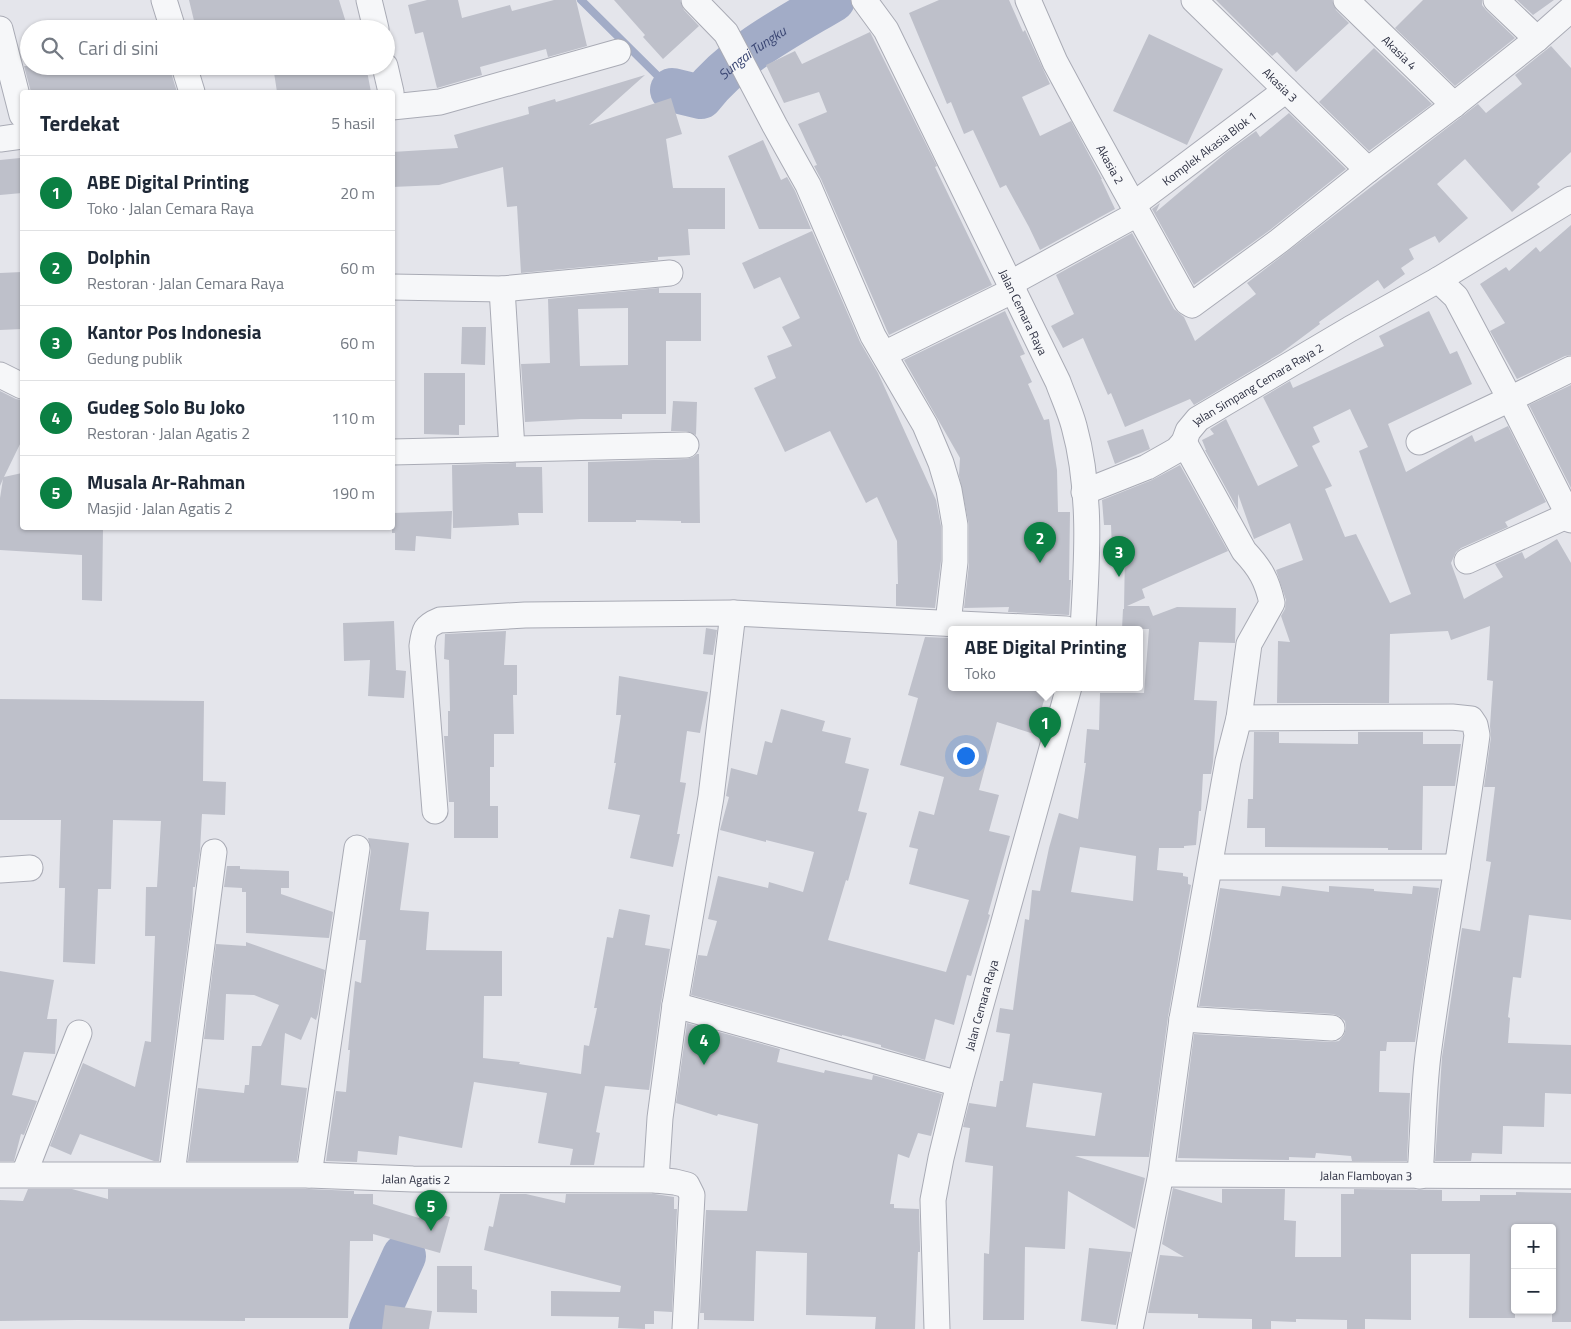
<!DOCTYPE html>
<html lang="id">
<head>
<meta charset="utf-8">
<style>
  :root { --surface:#fff; --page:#f2f2f3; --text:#1f2937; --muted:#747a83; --line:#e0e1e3; --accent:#0b8043 }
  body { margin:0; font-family:"Titillium Web",sans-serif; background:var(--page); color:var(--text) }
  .controls { position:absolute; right:15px; bottom:15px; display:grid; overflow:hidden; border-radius:5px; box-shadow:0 1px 4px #0004 }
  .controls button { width:45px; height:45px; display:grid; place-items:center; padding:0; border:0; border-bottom:1px solid var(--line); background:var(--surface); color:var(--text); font:25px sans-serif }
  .you { position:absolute; left:965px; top:755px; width:18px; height:18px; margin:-12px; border:4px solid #fff; border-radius:50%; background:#1a73e8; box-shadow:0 0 0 8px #1a73e833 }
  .badge { display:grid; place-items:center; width:32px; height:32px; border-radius:50%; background:var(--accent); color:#fff; font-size:16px; font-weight:700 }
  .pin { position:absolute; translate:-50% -41px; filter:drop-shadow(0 1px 2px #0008) }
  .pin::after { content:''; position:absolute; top:26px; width:18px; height:15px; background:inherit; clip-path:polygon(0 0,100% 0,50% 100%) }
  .popup { position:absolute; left:948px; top:626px; width:195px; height:65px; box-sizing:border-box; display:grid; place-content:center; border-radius:5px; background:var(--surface); filter:drop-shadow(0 1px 4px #0005); font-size:16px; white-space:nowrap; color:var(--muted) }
  .popup b { font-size:19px; color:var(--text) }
  .popup::after { content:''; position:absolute; left:50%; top:100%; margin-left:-10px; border:10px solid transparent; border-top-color:var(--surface) }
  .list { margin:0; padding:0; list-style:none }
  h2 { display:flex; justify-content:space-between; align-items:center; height:65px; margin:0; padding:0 20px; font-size:21px }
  h2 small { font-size:16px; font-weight:400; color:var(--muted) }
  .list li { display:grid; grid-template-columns:32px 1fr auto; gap:15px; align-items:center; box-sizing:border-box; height:75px; padding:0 20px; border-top:1px solid var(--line) }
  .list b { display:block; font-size:19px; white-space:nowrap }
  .list p { margin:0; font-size:16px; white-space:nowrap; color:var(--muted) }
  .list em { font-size:16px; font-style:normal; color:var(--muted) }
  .icon { flex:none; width:28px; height:28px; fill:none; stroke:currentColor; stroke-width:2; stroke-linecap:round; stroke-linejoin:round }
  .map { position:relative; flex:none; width:1571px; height:1329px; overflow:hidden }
  .search { position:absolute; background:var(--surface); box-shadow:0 1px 4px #0004; left:20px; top:20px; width:375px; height:55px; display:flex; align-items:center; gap:12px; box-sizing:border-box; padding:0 18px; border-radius:28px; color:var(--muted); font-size:19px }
  .panel { position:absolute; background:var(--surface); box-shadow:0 1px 4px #0004; left:20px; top:90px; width:375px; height:440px; border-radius:5px }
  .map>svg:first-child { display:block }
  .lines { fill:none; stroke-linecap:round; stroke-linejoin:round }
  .stream { stroke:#a2acc7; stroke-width:8 }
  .river { stroke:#a2acc7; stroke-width:44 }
  .building { fill:#bec0ca; fill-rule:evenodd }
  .minor-casing { stroke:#a9abb5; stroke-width:27 }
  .minor { stroke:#f6f7f9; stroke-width:25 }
  .labels { text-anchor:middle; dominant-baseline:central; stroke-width:4.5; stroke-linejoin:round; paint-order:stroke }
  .street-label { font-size:12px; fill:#2d3042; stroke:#f4f4f8 }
  .water-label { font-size:14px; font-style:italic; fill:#3a4673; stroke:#f4f4f8 }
</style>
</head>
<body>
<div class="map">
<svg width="1571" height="1329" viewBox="0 0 1571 1329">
  <rect width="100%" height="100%" fill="#e4e5eb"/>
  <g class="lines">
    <!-- stream -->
    <path class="stream" d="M581,0l91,90"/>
    <!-- river -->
    <g class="river">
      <path id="s1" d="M672,90l29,7c34,-43 85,-69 132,-97"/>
      <path d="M371,1329l33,-73"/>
    </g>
  </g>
  <!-- building -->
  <path class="building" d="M189,0h150l9,29h-152z
    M427,0h31l4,18 48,-13 2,6 42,-11h22l11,46 -39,11 -2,-8 -66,18 2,8 -45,13 -14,-56 -8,2 -7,-29z
    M614,0h66l4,10 15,16 -36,33 -20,-22 2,-2z
    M939,0h70l14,32 2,-2 25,54 -28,13 18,39 31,-15 31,58h-1l14,30 -75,41 -11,-23 -23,-42 -6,3 -27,-58 -9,4 -13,-32 -4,2 -38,-91z
    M1216,0h116l4,10 13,13 -53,49 -19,-20 -5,4z
    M1423,0h59v5l4,5 29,28 -60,48 -60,-58z
    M1517,0h37l-21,15z
    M870,32l67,134 -2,1 57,118 -103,50 -68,-156 -7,-13 3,-1 -19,-41 29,-12 -8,-20 -35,11 -18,-38 29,-14 7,13z
    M1149,34l74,35 -36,76 -74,-34z
    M1551,46l20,22v84l-34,32 3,3 -28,25 -47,-53 -28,25 31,34 -29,25 -4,-7 -26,13 5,10 -13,9 4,6 -21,15 -6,-9 -59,42 1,2 -39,29 -87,52 -4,-6 -65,28 -14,-34 -3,2 -25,-57 -20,10 -12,-22 23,-12 -18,-39 76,-42 42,76 10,8 11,24 61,-47 -9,-11 231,-179 8,9 36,-29 -7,-9z
    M1374,48l58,56 -63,47 -50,-49z
    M24,66h145l8,26h-146z
    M273,66h93l5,26h-94z
    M645,75l-56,50 82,-27 11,36 -16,5 7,49h52v41h-37l2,26 -32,2v3l-137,13 -4,-67 -10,1 -4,-40 -64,18 -47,2v-35l66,-4 -4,-13 75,-21 -1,-7 27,-8 1,3z
    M1289,113l57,56 -76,61 -76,55 -42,-76 8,-6 -4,9 71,-60 29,-21 4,6z
    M763,140l18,40 6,-3 8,14 16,38h-52l-31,-73z
    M20,158l2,35 -22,2v-35z
    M1571,225v130l-6,1 -48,23 -27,-48 15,-8 -25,-39 26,-17 3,4 27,-24 4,5z
    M812,231l48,111 18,31 58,127 5,26v35l-6,47 -39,-2v-22h2l-1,-43 -20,-44 -11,6 -36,-72 -45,21 -31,-64 22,-10 -9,-22 25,-10 -10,-19 18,-9 -20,-41 -26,12 -12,-26z
    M22,272v57l-22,1v-57z
    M659,288v5h42v48h-35v73h-44v5h-41l-56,3 -4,-58 29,-1 -2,-64zM628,308v57l-48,1 -2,-57z
    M1005,311l20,43 -5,2 12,26 -4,2 16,36 5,-1 8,51 1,42h12l-1,68h2l-2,35 -61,-3 1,-5 -45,1 5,-44v-39l-10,-50 1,-17 -56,-98z
    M1429,311l21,43 7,-3 15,33 -84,40 18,48 66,-37 3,7 33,-16 38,76 -41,20 3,5 -47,21 -5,4 -5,11 13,36 39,-22 -8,-13 27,-12 3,7 32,-20 14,24v357l-42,-5 -8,63 -8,-1 -5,40 2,1 -2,25 63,2v49l-26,-1 -1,34 -41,-1 -1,28 -30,-1 -1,8h-36l7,-104 20,-129 18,3 11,-69 -5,-1 9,-74h-11l7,-50 -1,-11 3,-45 -6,-1 3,-54 -39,14 -3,-9 -58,3 -1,69h-112l1,-62 12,1 -9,-26 4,-7 1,-9 -10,-30 27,-10 -13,-37 -36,16 -16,-45v16l-33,-60h1l-4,-10 12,-6 -4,-5 16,-10 32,67 40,-20 -35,-69 27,-16 3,7 91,-42 -5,-10zM1350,409l18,38 -9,4 52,143 -21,9 -34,-69 -11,3 -20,-48 7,-3 -20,-40 8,-4 -7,-15z
    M462,327h24l-1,38 -24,-1z
    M424,373h41v52h-6v10l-35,-1z
    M1571,385v103l-42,-83z
    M0,391l16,8 6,1v40l-18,37 18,-4v55h81l-1,73 -20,-1v-45l-82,-5v-52l3,-19 -3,7z
    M673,401l24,1 -1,33 -10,-4h-15z
    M1143,429l7,20 -35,15 -8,-23z
    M697,454h2l1,69h-19v-2l-45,-1v2h-48v-60l98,-3 7,-2z
    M516,463v4h26l1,46h-25l1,12 -66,3 -1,-63z
    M1180,465l48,86 -86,38 3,9 -18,8h22l4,10 24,-9 59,1 -1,32v3l-36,-1 -5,58 23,1 -4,61 -2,12h-8l-2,37h-2l-3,34 -12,1v2h-25l-2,22 26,3v3l5,1v7l3,1 -23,132 -19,140 -74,-1 70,22 -10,51 -67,-38 -3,58 -40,-2 -1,73h-41l1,-67 5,1 4,-88 -28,-4 5,-34 -7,-1 6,-24 27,4 4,-26h3l7,-47 -14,-2 4,-24 13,2 12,-91 4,1 3,-30 8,1 9,-43 10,-35 19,6 8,-56h-2l3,-34 12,1 1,-37h44l5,-64h-27l1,-20h1l1,-59h-13l-1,-25h-7l-2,-25 50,-20zM1080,847l56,9 -3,45 -62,-9zM1033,1083l69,10 -7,43 -69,-9z
    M452,511l-1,28 -35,-3 -1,15 -20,-1v-17h-3v-20z
    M394,621l2,49 10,1 -2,27 -36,-2 2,-36 -26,1 -1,-38z
    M706,628l11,2 -4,25 -10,-1z
    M506,631l-2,34h13v30h-4l1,39h-20v33h-4v39h8v32h-44v-36h-5l-5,-66h4v-25h2l-1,-51 -5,-1 1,-25z
    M925,637l26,1v49h97l-14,47 -37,-12 -18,68 20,5 -10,36 21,5 -22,78 2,1 -19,61 -4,-1 -13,50 -19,-6 -10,41 -44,-13v-2l-39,-10v1l-151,-41 7,-40 9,1 10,-35 -9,-2 10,-43 50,12 1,-6 34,10 11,-40 -48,-12v2l-46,-12 9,-33 -3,-1 5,-28 26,7 8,-34 7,2 9,-34 44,12 -3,10 29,7 -6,25 24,6 -11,42 9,2 -19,68 -2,-1 -18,60 118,32 23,-72 -60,-16 9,-35 -9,-2 10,-36 15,4 10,-38 -44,-12 18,-67 -10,-3z
    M619,676l89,16 -8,41 -13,-2 -7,51 6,1 -9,51h3l-7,33 -43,-9 10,-43 -32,-6 8,-46h-2l7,-48h-5z
    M0,699l204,2 -1,80 23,1 -1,33 -23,-1 -2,37 -5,36h-2l-1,25 -33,249h-5l-74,-27 -9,21 -21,-9 33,-83 52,24 10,-46 6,1 4,-106h-10l1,-49h11l4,-66 -48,-1 -2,69h-13l-3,75 -32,-2 2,-74h-6l2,-68h-61z
    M1254,732h25v11l79,1v-12h65v12h38l-6,42h-32l-1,64h-34v-2l-123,-1v-19h-18l1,-29h5z
    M368,838l41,5 -9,67 29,2 -3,38 76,1v45h-18l-1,62 37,4 -1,2 62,10 3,-29 5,1 8,-38h-3l13,-71 6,1 6,-29 31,6 -5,30 25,4 -9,54 -12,87 -44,-4 -9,46 4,1 -6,32h-24l3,-16 -35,-6 9,-50 -73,-11 -12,66 -63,-12 -2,19 -39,-4 -1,11 -31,-1 10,-70 10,1 4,-42h-2l7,-69 6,2 5,-43h-7l12,-90z
    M227,866h13v3l49,2v17h-8v6l52,18 -4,26 -83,-5v-41h-4v-4l-18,-1z
    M1282,886l47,6v-6l45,3v2l38,3 1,-8 26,2 -24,154h-28l-1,9h-6l-1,41 31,1 -3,68h-55l-1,-5 -35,-3 -1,5 -26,-1v3l-111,-2 16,-124 137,8 8,-1 5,-6 2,-7 -1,-7 -6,-5 -6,-2 -134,-8 21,-118 60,8z
    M246,942l79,28 -7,44 -2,6 -5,-3 -10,23 -16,-7 -4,52 26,3 -10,73h-109l10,-73 46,5 1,-8h4l3,-39h9l18,-41 -25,-10 -28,-1 -2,46 -20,-1 12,-95 30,2z
    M0,971l54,9 -7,39h10l-2,35 -31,-2 -12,43 25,6 -13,34 -3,-1 -7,27h-14z
    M687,1023l93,26 -3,13 47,11 1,-3 47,10 1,-5 69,19 -11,42 -13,-3 -9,25 -11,-4 -8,50h4v4l25,1 1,38v5h-2l-3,77h-40l1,-12 -70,-2 1,-62 -51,-2 -2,70 -50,-1v-7h-4l6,-103 41,1 11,-87 -40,-10 -1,2 -41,-13z
    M1173,1188l49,15v-14h63l-1,31 12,1 -1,36h46v-63h13v-5l88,1v11h38v-6h36v-3l55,1v129h-19v-94h-37v90h-46l1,-64h-59v66l-46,-1v10h-18v-9l-51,-1v3l-25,-1v8h-19v-10l-54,-1v-4l-50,-1 12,-58 24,2 -22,-13z
    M28,1189h44l36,10v-10h201l45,2v3h19v10l46,14 2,-9 29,8 -10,36 -67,-19v7h-23l-2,77h-103v3l-167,-1 -78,1v-121l23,1z
    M500,1194h26l39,9 1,-9h89l19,3v12h3l-5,103 -18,-1v13h-9v5l-27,-1 1,-11 -68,-1v-25l69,1 1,-6 -137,-36 5,-24 4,1z
    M1089,1248l42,4 -15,73 -35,-4z
    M437,1266h35v23l5,1v23l-40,-1z
    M385,1305l47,6 -3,18h-47z"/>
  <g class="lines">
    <!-- minor casing -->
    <g class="minor-casing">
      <g id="minor">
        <path d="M164,0l9,29"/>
        <path d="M369,0l7,29"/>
        <path d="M694,0l32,33 49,93 33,59 65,151 52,89 16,38 8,27 6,35v37l-7,61"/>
        <path id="s2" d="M864,0l22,30 172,352c5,14 12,29 16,44 18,65 13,136 9,203"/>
        <path id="s3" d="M1028,0l27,62 28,52 104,188 5,3 87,-64 89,-71 86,-65 83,-66 34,-30"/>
        <path id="s4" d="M1194,0l174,170"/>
        <path id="s5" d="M1346,0l108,105"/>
        <path d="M1496,0l41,39"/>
        <path d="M0,29l22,86"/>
        <path d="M184,66l8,26"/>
        <path d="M385,66l6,26"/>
        <path d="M392,107l48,-5 178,-50"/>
        <path d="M0,139l22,-3"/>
        <path id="s6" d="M1133,205l153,-115"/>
        <path d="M1438,280l18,17 54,102 61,121"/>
        <path d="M1011,283l126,-69"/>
        <path d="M392,287l110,2 168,-16"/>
        <path d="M502,289l10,160"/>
        <path d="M884,354l130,-64"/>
        <path d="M0,375l22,11"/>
        <path d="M1419,442l91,-43 61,-30"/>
        <path d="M392,452l294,-7"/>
        <path id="s7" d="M1084,492l63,-25 30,-17 7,-8 4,-11 10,-12 152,-90 88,-49 133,-81"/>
        <path d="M1467,561l104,-47"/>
        <path d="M1239,718l213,-1 19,2 4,6 2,10c-14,107 -35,213 -49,320 -5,40 -5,81 -8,121"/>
        <path d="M435,811l-13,-165c2,-16 3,-20 18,-26l85,-5 208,-2 333,16"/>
        <path d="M1211,867h246"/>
        <path d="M0,870l30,-2"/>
        <path d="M675,1005l284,79"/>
        <path d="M1182,1019l150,9"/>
        <path d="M24,1174l55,-141"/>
        <path d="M172,1174l42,-322"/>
        <path id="s8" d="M1161,1174l410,2"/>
        <path id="s9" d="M0,1175h309l104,4 243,1 19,2 12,3 5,10 -7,134"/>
        <path d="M309,1175l48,-327"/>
        <path d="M656,1180l4,-62 15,-113 36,-208 22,-184"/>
        <path id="s10" d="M937,1329l-4,-129 8,-42 18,-74 110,-397"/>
        <path d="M1130,1329l31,-155 21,-155 46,-258 11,-43 10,-74 23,-41c-5,-23 -12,-35 -28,-52l-60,-109"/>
      </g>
    </g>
    <!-- minor -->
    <use href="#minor" class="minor"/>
  </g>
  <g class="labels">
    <!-- street labels -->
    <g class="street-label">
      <text stroke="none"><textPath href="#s5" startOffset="75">Akasia 4</textPath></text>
      <text stroke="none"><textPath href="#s4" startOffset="121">Akasia 3</textPath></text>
      <text stroke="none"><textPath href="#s6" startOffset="95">Komplek Akasia Blok 1</textPath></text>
      <text stroke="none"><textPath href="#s3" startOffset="184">Akasia 2</textPath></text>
      <text stroke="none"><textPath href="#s2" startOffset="351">Jalan Cemara Raya</textPath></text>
      <text stroke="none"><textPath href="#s7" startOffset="209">Jalan Simpang Cemara Raya 2</textPath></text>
      <text stroke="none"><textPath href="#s10" startOffset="330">Jalan Cemara Raya</textPath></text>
      <text stroke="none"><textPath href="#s8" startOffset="205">Jalan Flamboyan 3</textPath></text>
      <text stroke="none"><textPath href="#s9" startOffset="416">Jalan Agatis 2</textPath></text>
    </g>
    <!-- water labels -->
    <g class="water-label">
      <text stroke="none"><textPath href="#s1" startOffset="98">Sungai Tungku</textPath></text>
    </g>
  </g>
</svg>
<div class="controls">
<button>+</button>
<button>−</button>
</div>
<div class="you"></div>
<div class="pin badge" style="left:1045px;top:748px">1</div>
<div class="popup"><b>ABE Digital Printing</b>Toko</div>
<div class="pin badge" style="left:1040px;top:563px">2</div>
<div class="pin badge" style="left:1119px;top:577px">3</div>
<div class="pin badge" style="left:704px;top:1065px">4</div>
<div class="pin badge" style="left:431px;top:1231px">5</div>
<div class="search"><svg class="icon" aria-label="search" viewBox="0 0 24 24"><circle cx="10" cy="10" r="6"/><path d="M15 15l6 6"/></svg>Cari di sini</div>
<section class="panel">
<h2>Terdekat<small>5 hasil</small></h2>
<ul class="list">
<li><span class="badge">1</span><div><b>ABE Digital Printing</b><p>Toko · Jalan Cemara Raya</p></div><em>20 m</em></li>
<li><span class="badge">2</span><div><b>Dolphin</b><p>Restoran · Jalan Cemara Raya</p></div><em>60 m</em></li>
<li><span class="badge">3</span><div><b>Kantor Pos Indonesia</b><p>Gedung publik</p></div><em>60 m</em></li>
<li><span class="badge">4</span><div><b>Gudeg Solo Bu Joko</b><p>Restoran · Jalan Agatis 2</p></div><em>110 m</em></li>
<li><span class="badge">5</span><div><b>Musala Ar-Rahman</b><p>Masjid · Jalan Agatis 2</p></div><em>190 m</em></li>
</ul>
</section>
</div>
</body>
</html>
